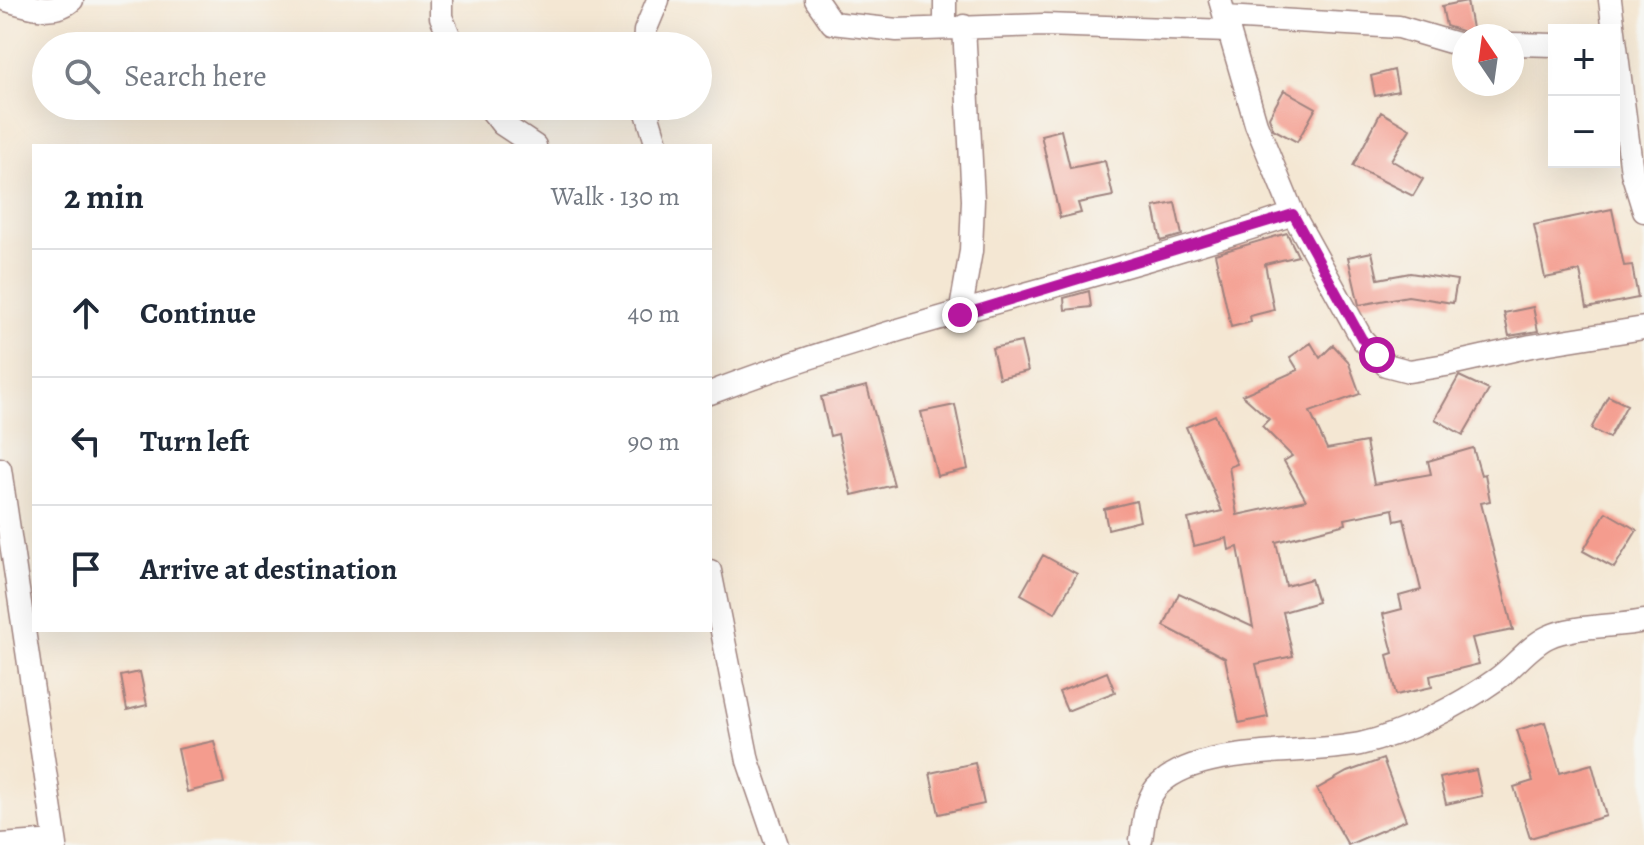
<!DOCTYPE html>
<html lang="en">
<head>
<meta charset="utf-8">
<style>
  :root { --surface:#fff; --page:#f6f6f7; --text:#1f2937; --muted:#747a83; --line:#e0e1e3 }
  body { margin:0; font-family:Alegreya,serif; background:var(--page); color:var(--text) }
  .controls { position:absolute; right:24px; top:24px; display:grid; overflow:hidden; border-radius:0px; box-shadow:0 8px 32px #0002 }
  .controls button { width:72px; height:72px; display:grid; place-items:center; padding:0; border:0; border-bottom:2px solid var(--line); background:var(--surface); color:var(--text); font:40px sans-serif }
  .compass { position:absolute; left:1452px; top:24px; width:72px; height:72px; border-radius:50%; background:var(--surface); box-shadow:0 8px 32px #0002; rotate:347deg }
  .stop { position:absolute; width:24px; height:24px; margin:-18px; border:6px solid #b5179e; border-radius:50%; background:#fff }
  .stop.end { background:#b5179e; border-color:#fff; box-shadow:0 2px 8px #0008 }
  .list { margin:0; padding:0; list-style:none }
  h2 { display:flex; justify-content:space-between; align-items:center; height:104px; margin:0; padding:0 32px; font-size:34px }
  h2 small { font-size:26px; font-weight:400; color:var(--muted) }
  .list li { display:grid; grid-template-columns:52px 1fr auto; gap:24px; align-items:center; box-sizing:border-box; height:128px; padding:0 32px; border-top:2px solid var(--line) }
  .list b { display:block; font-size:30px; white-space:nowrap }
  .list em { font-size:26px; font-style:normal; color:var(--muted) }
  .icon { flex:none; width:44px; height:44px; fill:none; stroke:currentColor; stroke-width:2; stroke-linecap:round; stroke-linejoin:round }
  .map { position:relative; flex:none; width:1644px; height:845px; overflow:hidden }
  .search { position:absolute; background:var(--surface); box-shadow:0 8px 32px #0002; left:32px; top:32px; width:680px; height:88px; display:flex; align-items:center; gap:20px; box-sizing:border-box; padding:0 28px; border-radius:44px; color:var(--muted); font-size:30px }
  .panel { position:absolute; background:var(--surface); box-shadow:0 8px 32px #0002; left:32px; top:144px; width:680px; height:488px; border-radius:0px }
  .map>svg:first-child { display:block }
  .building { fill:#f49c8e }
  .lines { fill:none; stroke-linecap:round; stroke-linejoin:round }
  .minor-casing { stroke:#9f837f; stroke-width:25 }
  .minor { stroke:#fff; stroke-width:22 }
  .route { stroke:#b5179e; stroke-width:10 }
</style>
</head>
<body>
<div class="map">
<svg width="1644" height="845" viewBox="0 0 1644 845">
  <rect width="100%" height="100%" fill="#f6f6f2"/>
  <filter id="ink" filterUnits="userSpaceOnUse"><feTurbulence type="fractalNoise" baseFrequency=".0125" numOctaves="2"/><feDisplacementMap in="SourceGraphic" scale="16" xChannelSelector="R" yChannelSelector="G"/><feConvolveMatrix kernelMatrix="1 2 1 2 8 2 1 2 1" color-interpolation-filters="sRGB"/></filter>
  <filter id="wash" filterUnits="userSpaceOnUse"><feTurbulence type="fractalNoise" baseFrequency=".006" numOctaves="4" result="noise"/><feDisplacementMap in="SourceGraphic" scale="32" xChannelSelector="R" yChannelSelector="G"/><feGaussianBlur stdDeviation="1.8" result="paint"/><feColorMatrix in="noise" values="0 0 0 0 0 0 0 0 0 0 0 0 0 0 0 0 0 1.4 0 .05"/><feComposite in="paint" operator="in"/></filter>
  <g filter="url(#wash)">
    <rect width="100%" height="100%" fill="#f4e7d3"/>
    <g id="blocks">
      <!-- building -->
      <path class="building" d="M1467,1l6,33h-2l-25,-8 -4,-20z
        M1394,70l4,21 -23,5 -4,-20z
        M1284,90l32,18 -19,34 -24,-13 -4,-12z
        M1381,112l29,17 -19,31 32,19 -10,17 -60,-30z
        M1061,130l9,38 35,-7 8,35 -35,7 3,10 -21,5 -19,-83z
        M1175,203l7,32 -21,6 -7,-34z
        M1612,209l12,57 8,-1 6,33 -51,10 -7,-37 -35,7 -11,-53z
        M1287,233l11,23 -33,8 9,46 -24,6 1,6 -20,5 -16,-73z
        M1372,252l6,27 32,-6 47,7 -4,23 -45,-7 -49,9 -11,-48z
        M1089,291l2,16 -26,3 -1,-12z
        M1533,307l5,24 -29,5 -5,-23z
        M1021,342l7,29 -29,7 -7,-30z
        M1311,343l9,15 13,-13 15,16 12,33 -50,18 17,37 39,-7 8,42 57,-10 -3,-13 45,-13 8,27 4,-1 5,27 -9,2 32,127 -41,8 7,26 -49,12 2,11 -36,8 -9,-40 6,-2 -10,-39 19,-5 -3,-13 22,-6 -17,-71 -9,2 -2,-12 -48,10 1,5 -70,18 10,44 25,-7 7,23 -35,10 10,44 -37,8 12,53 -29,6 -14,-65 -61,-32 15,-33 74,34 -15,-80 -9,3 -2,-12 -33,8 -6,-27 34,-8 -36,-84 29,-12 22,49 -8,3 8,48 69,-15 -22,-39 8,-5 -30,-30 7,-7 -27,-24 56,-25 -8,-13z
        M1459,376l30,14 -26,45 -28,-16z
        M867,386l27,99 -42,10 -14,-61 -8,2 -9,-39z
        M1608,396l19,9 -18,33 -18,-9z
        M955,405l13,64 -31,7 -16,-64z
        M1136,501l4,20 -32,8 -4,-20z
        M1606,512l31,18 -23,38 -31,-17z
        M1043,555l34,19 -22,39 -34,-19z
        M140,672l7,33 -20,5 -6,-34z
        M1107,672l8,20 -48,19 -8,-19z
        M1545,722l15,51 32,-9 14,52 -76,22 -16,-51 19,-6 -16,-51z
        M214,741l10,42 -37,9 -9,-43z
        M1383,759l23,61 -58,25 -31,-56 30,-17z
        M975,763l9,41 -45,10 -9,-41z
        M1476,770l6,26 -36,8 -6,-26z"/>
    </g>
  </g>
  <g filter="url(#ink)">
    <use href="#blocks" fill-opacity="0" stroke="#9f837f" stroke-width="2"/>
    <g class="lines">
      <!-- minor casing -->
      <g class="minor-casing">
        <path id="minor" d="M7,0c20,6 48,16 65,0
          M441,0v17l13,29
          M816,0l16,23 65,7 147,-5 185,6
          M1220,0l36,124 37,90 69,125 24,26 23,6 37,-6 85,-19 113,-18
          M1610,0l22,172 12,39
          M1225,17l174,10 65,19
          M945,27v-27
          M1512,44l42,1
          M644,46l1,-15 13,-31
          M488,106l14,18 33,22
          M645,106l12,40
          M960,315l11,-64 2,-51 -9,-174
          M710,393c189,-73 391,-113 583,-179
          M0,469l56,376
          M710,571l38,190 29,84
          M1141,840c3,-18 4,-43 19,-56 41,-39 145,-29 200,-40 45,-10 99,-38 137,-65 17,-12 32,-33 51,-42 25,-12 68,-10 96,-16
          M1,845l54,-4"/>
      </g>
      <!-- minor -->
      <use href="#minor" class="minor"/>
    </g>
  </g>
  <g class="lines" filter="url(#ink)">
    <!-- route -->
    <path class="route" d="M960,315l333,-101 69,125 15,16"/>
  </g>
</svg>
<div class="controls">
<button>+</button>
<button>−</button>
</div>
<svg class="compass" viewBox="-18 -18 36 36"><path d="M0-13l5 13h-10z" fill="#e53935"/><path d="M0 13l5-13h-10z" fill="#747a83"/></svg>
<div class="stop" style="left:1377px;top:355px"></div>
<div class="stop end" style="left:960px;top:315px"></div>
<div class="search"><svg class="icon" aria-label="search" viewBox="0 0 24 24"><circle cx="10" cy="10" r="6"/><path d="M15 15l6 6"/></svg>Search here</div>
<section class="panel">
<h2>2 min<small>Walk · 130 m</small></h2>
<ul class="list">
<li><svg class="icon" aria-label="ahead" viewBox="0 0 24 24"><path d="M12 20V5M6 11l6-6 6 6"/></svg><div><b>Continue</b></div><em>40 m</em></li>
<li><svg class="icon" aria-label="left" viewBox="0 0 24 24"><path d="M17 20v-9H6M10 6l-5 5 5 5"/></svg><div><b>Turn left</b></div><em>90 m</em></li>
<li><svg class="icon" aria-label="arrive" viewBox="0 0 24 24"><path d="M6 21V4h12l-3 4 3 4H6"/></svg><div><b>Arrive at destination</b></div></li>
</ul>
</section>
</div>
</body>
</html>
